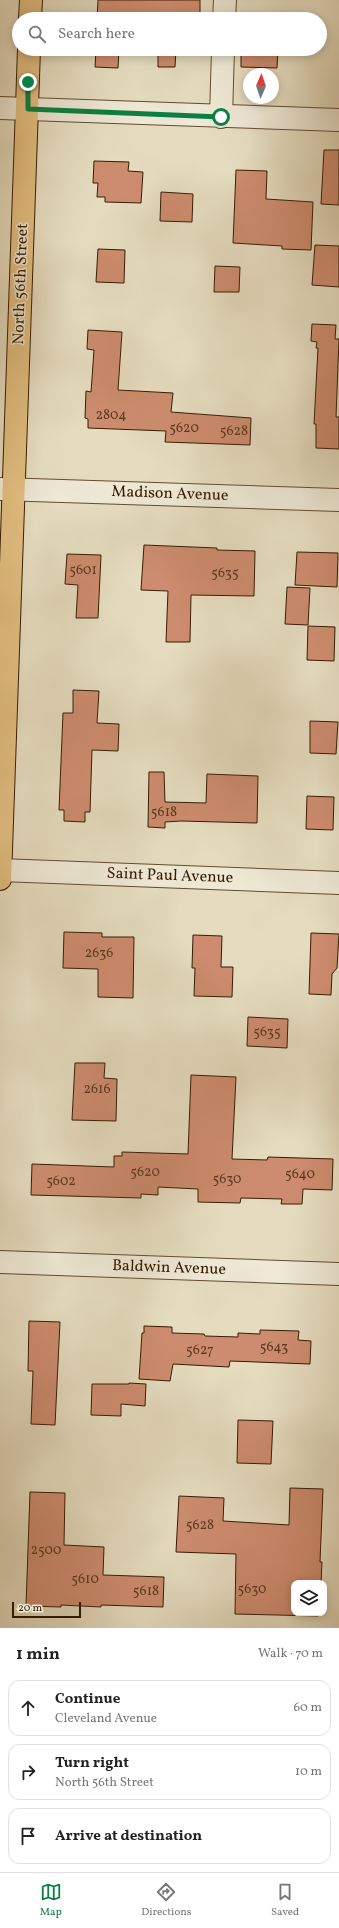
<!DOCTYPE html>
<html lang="en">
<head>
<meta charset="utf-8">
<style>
  :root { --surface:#fff; --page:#f2f2f2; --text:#222; --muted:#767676; --line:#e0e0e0; --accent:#0b8043 }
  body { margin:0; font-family:Vollkorn,serif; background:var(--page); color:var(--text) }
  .controls { position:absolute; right:12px; bottom:12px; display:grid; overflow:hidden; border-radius:8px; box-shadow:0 2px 10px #0003 }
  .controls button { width:36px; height:36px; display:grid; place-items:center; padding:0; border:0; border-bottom:1px solid var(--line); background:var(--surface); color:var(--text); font:20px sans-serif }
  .compass { position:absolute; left:243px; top:68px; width:36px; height:36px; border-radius:50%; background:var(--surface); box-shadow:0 2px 10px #0003; rotate:2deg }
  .scale { position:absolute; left:12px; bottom:10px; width:69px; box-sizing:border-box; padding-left:4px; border:2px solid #361c01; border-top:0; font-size:11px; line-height:14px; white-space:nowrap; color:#361c01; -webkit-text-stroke:3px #eee8d5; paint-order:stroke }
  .stop { position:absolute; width:12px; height:12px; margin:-9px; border:3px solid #0b8043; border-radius:50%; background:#fff }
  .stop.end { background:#0b8043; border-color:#fff; box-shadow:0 1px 4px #0008 }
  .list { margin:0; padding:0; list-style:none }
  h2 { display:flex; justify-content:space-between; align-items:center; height:52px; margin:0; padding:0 16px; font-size:17px }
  h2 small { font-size:13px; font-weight:400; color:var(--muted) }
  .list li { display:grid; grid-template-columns:26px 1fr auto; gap:12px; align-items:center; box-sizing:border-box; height:56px; margin:0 8px 8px; padding:0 8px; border:1px solid var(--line); border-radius:12px }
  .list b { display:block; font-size:15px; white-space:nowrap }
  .list p { margin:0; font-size:13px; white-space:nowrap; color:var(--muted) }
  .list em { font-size:13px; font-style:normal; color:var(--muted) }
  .icon { flex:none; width:22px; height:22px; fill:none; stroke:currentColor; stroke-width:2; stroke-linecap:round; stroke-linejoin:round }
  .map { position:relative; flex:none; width:339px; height:1628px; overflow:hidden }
  .search { position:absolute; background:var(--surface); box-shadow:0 2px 10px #0003; left:12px; right:12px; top:12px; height:44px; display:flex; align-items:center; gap:10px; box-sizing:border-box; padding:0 14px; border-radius:22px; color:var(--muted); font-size:15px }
  .sheet { height:244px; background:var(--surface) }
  nav { display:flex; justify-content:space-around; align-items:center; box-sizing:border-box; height:56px; border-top:1px solid var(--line); background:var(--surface); font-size:11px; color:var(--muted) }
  nav a { display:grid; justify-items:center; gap:2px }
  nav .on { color:var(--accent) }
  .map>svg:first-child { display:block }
  .building { fill:#cd8c6f; stroke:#361c01 }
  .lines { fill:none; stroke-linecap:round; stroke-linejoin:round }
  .minor-casing { stroke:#624c30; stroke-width:24 }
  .major-casing { stroke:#361c01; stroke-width:24 }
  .minor { stroke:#eee8d5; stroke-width:22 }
  .major { stroke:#e2be80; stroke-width:22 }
  .route { stroke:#0b8043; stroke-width:5 }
  .labels { text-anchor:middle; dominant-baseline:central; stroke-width:3; stroke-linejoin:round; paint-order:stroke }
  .number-label { font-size:14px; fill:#5c381c }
  .street-label { font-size:16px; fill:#361c01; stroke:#eee8d5 }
</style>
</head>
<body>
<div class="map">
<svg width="339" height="1628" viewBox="0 0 339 1628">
  <rect width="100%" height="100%" fill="#e5dcbf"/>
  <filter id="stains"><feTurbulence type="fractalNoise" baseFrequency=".005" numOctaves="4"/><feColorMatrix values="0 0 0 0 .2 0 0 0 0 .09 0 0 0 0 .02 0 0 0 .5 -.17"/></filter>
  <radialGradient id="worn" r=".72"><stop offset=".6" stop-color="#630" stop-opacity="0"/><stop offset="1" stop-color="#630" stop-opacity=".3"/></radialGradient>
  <!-- building -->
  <path class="building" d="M98,0h102v19l-79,-3v3h-24z
    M96,49h23l-1,19 -23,-1z
    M158,49h18l-1,18h-17z
    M241,49h37l-1,19 -36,-1z
    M324,150h15v55l-18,-1z
    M94,161l35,1 -1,9 15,1 -2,31 -36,-1v-5h-8l1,-14h-5z
    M236,170l31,1 -1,28 47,3 -2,48 -29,-1v-3l-49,-3z
    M161,192l32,2 -1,28 -32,-1z
    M315,245l24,1v41l-27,-2z
    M98,249l27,1 -1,33 -28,-1z
    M215,266l25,1 -1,25h-25z
    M312,324l24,1 -1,14h4l-3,78h3v32l-23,-1v-24h-2l4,-76h-2l1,-6 -6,-1z
    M88,330l34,2 -4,58 55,3 -2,19 80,6 -1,27 -85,-3 1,-11 -78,-3v-9l-3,-1 1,-27 5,1 3,-42 -7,-1z
    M144,545l73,3v2l38,1 -1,45 -63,-1 -1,47h-24l2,-51 -27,-1z
    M297,552l41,1 -1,34 -42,-2z
    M67,554l34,1 -3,63h-22l2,-33 -13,-1z
    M287,587l23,1 -2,37 -23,-1z
    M308,626l27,1 -1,34 -27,-1z
    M73,690l26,1 -2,32 22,1 -1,27 -26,-1 -2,62h-5v10l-21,-1v-11h-5l4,-97h10z
    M310,721l28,1 -2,32 -26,-1z
    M149,772h15l1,30 41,1 1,-29 51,2 -1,47 -76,-2 -16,1v6l-17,-1z
    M307,796l27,1 -1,33 -27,-1z
    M64,932l38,1v4h32l-1,61 -35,-1v-28l-35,-1z
    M311,933l28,1 -2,34 -5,6 -1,21 -22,-1z
    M193,935l29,1 -1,31h12l-1,30 -38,-1 1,-28h-3z
    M248,1017l40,2 -1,29 -40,-2z
    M75,1063h30l-1,15 13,1 -1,42 -44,-1z
    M191,1075l45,2 -4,82 35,1 1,-3 65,2 -1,31 -29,-1 -1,15h-21l1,-5 -41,-1 -1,5 -42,-1v-13l-40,-2v8l-17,-1v4l-110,-3 1,-31 82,3v-11h8v-4l66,2z
    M29,1321l31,1 -5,103 -24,-1 2,-53h-5z
    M144,1326l28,1v6l32,1 1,2 33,1v-4l22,1v-4l39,1 -1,9 13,1 -1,23 -80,-3 -1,6 -56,-3 -3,17 -31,-2 3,-46h2z
    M129,1383l17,1 -1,22 -24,-2v12l-30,-1 1,-31h37z
    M238,1420l35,1 -2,43 -34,-1z
    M290,1488l33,1 -3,73h2l-1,21h-27v30h24v3l-83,-2 1,-60 -60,-2 3,-56 45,2 -1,23 66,4z
    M30,1492l35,1 -1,52 40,2 -1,28 61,2 -1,30 -62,-2v2l-40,-2v2l-35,-1z"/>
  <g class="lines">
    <!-- minor casing -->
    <g class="minor-casing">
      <path id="minor" d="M224,19l1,-19
        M0,108l339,12
        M221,117l2,-68
        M0,489l339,11
        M0,870l339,13
        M0,1262l339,12"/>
    </g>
    <!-- major casing -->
    <g class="major-casing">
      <path id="major" d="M30,19l1,-19
        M0,879l29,-830"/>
    </g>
    <!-- minor -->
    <use href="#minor" class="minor"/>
    <!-- major -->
    <use href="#major" class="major"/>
  </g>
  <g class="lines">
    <!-- route -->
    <path class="route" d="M28,82v27l193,8"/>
  </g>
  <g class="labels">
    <!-- number labels -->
    <g class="number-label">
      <text x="111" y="415">2804</text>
      <text x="184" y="428">5620</text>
      <text x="234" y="431">5628</text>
      <text x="83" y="570">5601</text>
      <text x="225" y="573">5635</text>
      <text x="164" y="812">5618</text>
      <text x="99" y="953">2636</text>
      <text x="267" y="1032">5635</text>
      <text x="97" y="1089">2616</text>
      <text x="145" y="1172">5620</text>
      <text x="300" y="1174">5640</text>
      <text x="227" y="1179">5630</text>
      <text x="61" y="1181">5602</text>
      <text x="274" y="1347">5643</text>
      <text x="200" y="1350">5627</text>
      <text x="200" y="1525">5628</text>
      <text x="46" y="1550">2500</text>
      <text x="85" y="1579">5610</text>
      <text x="252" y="1589">5630</text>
      <text x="146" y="1591">5618</text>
    </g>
    <!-- street labels -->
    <g class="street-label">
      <text transform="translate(21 284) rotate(-88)">North 56th Street</text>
      <text transform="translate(170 494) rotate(2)">Madison Avenue</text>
      <text transform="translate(170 876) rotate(2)">Saint Paul Avenue</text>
      <text transform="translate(169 1268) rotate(2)">Baldwin Avenue</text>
    </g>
  </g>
  <rect width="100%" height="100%" filter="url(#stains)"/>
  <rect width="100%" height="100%" fill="url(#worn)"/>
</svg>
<div class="controls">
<button><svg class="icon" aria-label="layers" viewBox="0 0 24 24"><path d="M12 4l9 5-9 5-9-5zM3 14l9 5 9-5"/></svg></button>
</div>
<svg class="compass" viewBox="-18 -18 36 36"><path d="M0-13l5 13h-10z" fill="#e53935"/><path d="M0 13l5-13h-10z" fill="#767676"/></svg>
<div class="scale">20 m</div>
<div class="stop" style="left:221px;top:117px"></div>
<div class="stop end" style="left:28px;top:82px"></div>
<div class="search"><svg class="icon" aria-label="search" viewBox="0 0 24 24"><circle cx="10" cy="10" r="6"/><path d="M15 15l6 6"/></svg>Search here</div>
</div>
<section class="sheet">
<h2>1 min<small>Walk · 70 m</small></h2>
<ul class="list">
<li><svg class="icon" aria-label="ahead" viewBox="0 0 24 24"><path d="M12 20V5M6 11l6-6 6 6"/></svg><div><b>Continue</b><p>Cleveland Avenue</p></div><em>60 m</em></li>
<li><svg class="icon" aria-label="right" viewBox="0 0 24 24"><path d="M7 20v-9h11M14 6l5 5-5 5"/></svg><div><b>Turn right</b><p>North 56th Street</p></div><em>10 m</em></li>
<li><svg class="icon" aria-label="arrive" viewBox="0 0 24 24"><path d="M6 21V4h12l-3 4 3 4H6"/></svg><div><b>Arrive at destination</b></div></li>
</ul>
</section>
<nav>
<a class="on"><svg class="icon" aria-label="map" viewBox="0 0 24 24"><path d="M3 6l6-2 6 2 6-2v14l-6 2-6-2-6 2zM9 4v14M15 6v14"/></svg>Map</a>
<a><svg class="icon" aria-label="directions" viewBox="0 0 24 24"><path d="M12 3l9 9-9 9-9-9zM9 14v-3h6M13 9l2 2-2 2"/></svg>Directions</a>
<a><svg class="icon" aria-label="saved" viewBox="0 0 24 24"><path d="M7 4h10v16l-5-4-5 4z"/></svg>Saved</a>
</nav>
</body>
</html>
